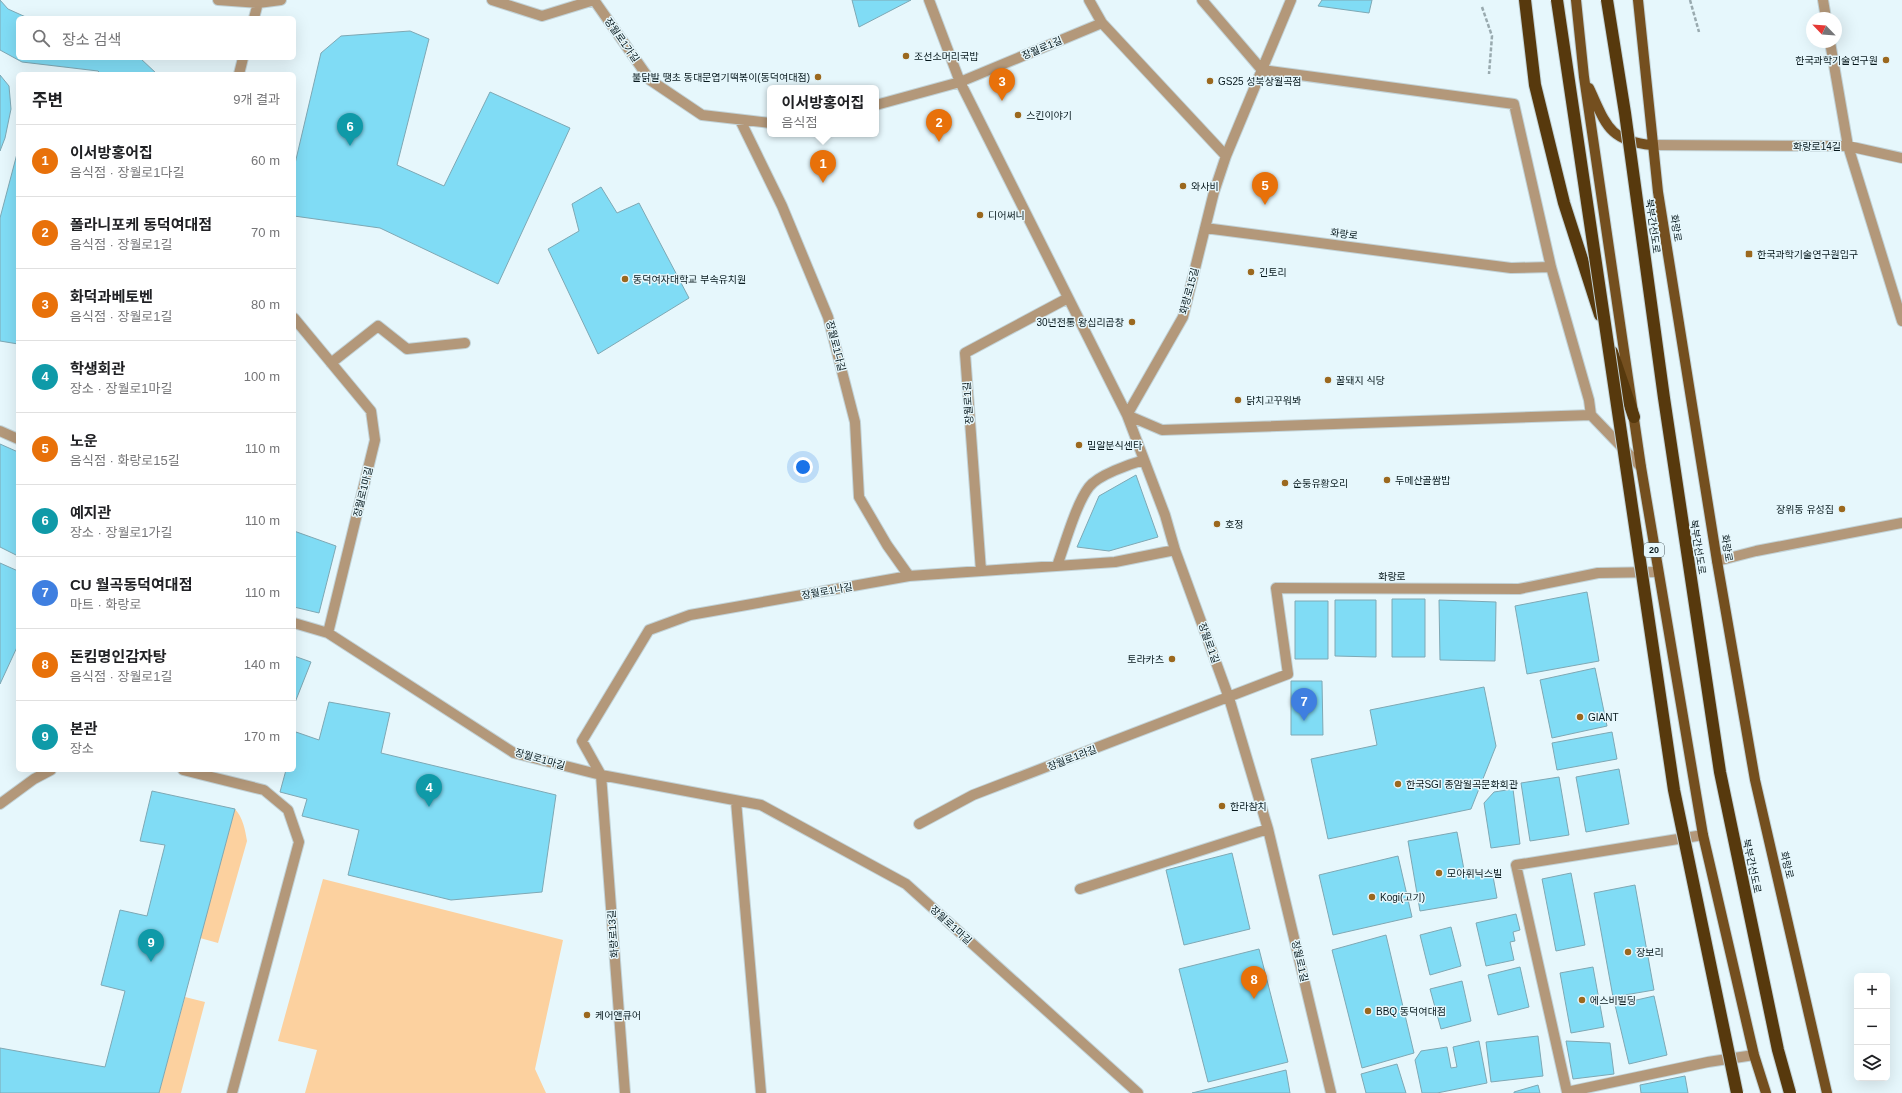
<!DOCTYPE html>
<html lang="ko">
<head>
<meta charset="utf-8">
<style>
  :root { --surface:#fff; --page:#f2f2f2; --text:#202124; --muted:#757577; --line:#e0e0e0; --accent:#9b681e }
  body { margin:0; font-family:Helvetica,"Noto Sans KR",sans-serif; background:var(--page); color:var(--text) }
  .controls { position:absolute; right:12px; bottom:12px; display:grid; overflow:hidden; border-radius:6px; box-shadow:0 4px 16px #0002 }
  .controls button { width:36px; height:36px; display:grid; place-items:center; padding:0; border:0; border-bottom:1px solid var(--line); background:var(--surface); color:var(--text); font:20px sans-serif }
  .compass { position:absolute; left:1806px; top:12px; width:36px; height:36px; border-radius:50%; background:var(--surface); box-shadow:0 4px 16px #0002; rotate:295deg }
  .you { position:absolute; left:803px; top:467px; width:14px; height:14px; margin:-10px; border:3px solid #fff; border-radius:50%; background:#1a73e8; box-shadow:0 0 0 6px #1a73e833 }
  .badge { display:grid; place-items:center; width:26px; height:26px; border-radius:50%; background:var(--accent); color:#fff; font-size:13px; font-weight:700 }
  .pin { position:absolute; translate:-50% -33px; filter:drop-shadow(0 1px 2px #0008) }
  .pin::after { content:''; position:absolute; top:21px; width:14px; height:12px; background:inherit; clip-path:polygon(0 0,100% 0,50% 100%) }
  .popup { position:absolute; left:767px; top:85px; width:112px; height:52px; box-sizing:border-box; display:grid; place-content:center; border-radius:6px; background:var(--surface); filter:drop-shadow(0 1px 3px #0005); font-size:13px; white-space:nowrap; color:var(--muted) }
  .popup b { font-size:15px; color:var(--text) }
  .popup::after { content:''; position:absolute; left:50%; top:100%; margin-left:-8px; border:8px solid transparent; border-top-color:var(--surface) }
  .list { margin:0; padding:0; list-style:none }
  h2 { display:flex; justify-content:space-between; align-items:center; height:52px; margin:0; padding:0 16px; font-size:17px }
  h2 small { font-size:13px; font-weight:400; color:var(--muted) }
  .list li { display:grid; grid-template-columns:26px 1fr auto; gap:12px; align-items:center; box-sizing:border-box; height:72px; padding:0 16px; border-top:1px solid var(--line) }
  .list b { display:block; font-size:15px; white-space:nowrap }
  .list p { margin:0; font-size:13px; white-space:nowrap; color:var(--muted) }
  .list em { font-size:13px; font-style:normal; color:var(--muted) }
  .icon { flex:none; width:22px; height:22px; fill:none; stroke:currentColor; stroke-width:2; stroke-linecap:round; stroke-linejoin:round }
  .map { position:relative; flex:none; width:1902px; height:1093px; overflow:hidden }
  .search { position:absolute; background:var(--surface); box-shadow:0 4px 16px #0002; left:16px; top:16px; width:280px; height:44px; display:flex; align-items:center; gap:10px; box-sizing:border-box; padding:0 14px; border-radius:6px; color:var(--muted); font-size:15px }
  .panel { position:absolute; background:var(--surface); box-shadow:0 4px 16px #0002; left:16px; top:72px; width:280px; height:700px; border-radius:6px }
  .map>svg:first-child { display:block }
  .green { fill:#fcd19f }
  .building { fill:#80dcf5; stroke:#7ea8b4 }
  .lines { fill:none; stroke-linecap:round; stroke-linejoin:round }
  .minor-casing { stroke:#c2d3d8; stroke-width:12 }
  .major-casing { stroke:#c2d3d8; stroke-width:12 }
  .highway-casing { stroke:#c2d3d8; stroke-width:14 }
  .path { stroke:#99aaaf; stroke-width:2.5; stroke-dasharray:4 2; stroke-linecap:butt }
  .minor { stroke:#b3987a; stroke-width:10 }
  .major { stroke:#744f1f; stroke-width:10 }
  .highway { stroke:#57390d; stroke-width:12 }
  .highway-bridge-casing { stroke:#c2d3d8; stroke-width:14; stroke-linecap:butt }
  .highway-bridge { stroke:#57390d; stroke-width:12 }
  .poi-dot { fill:#9b681e; stroke:#e6f7fc; stroke-width:1.5 }
  .labels { text-anchor:middle; dominant-baseline:central; stroke-width:3; stroke-linejoin:round; paint-order:stroke }
  .shield { fill:#e6f7fc; stroke:#4a5b5f; stroke-width:1 }
  .shield-label { font-size:9px; font-weight:bold; fill:#07181c }
  .street-label { font-size:10px; fill:#07181c; stroke:#e6f7fc }
  .poi-label { font-size:10px; fill:#07181c; stroke:#e6f7fc; text-anchor:start }
</style>
</head>
<body>
<div class="map">
<svg width="1902" height="1093" viewBox="0 0 1902 1093">
  <rect width="100%" height="100%" fill="#e6f7fc"/>
  <!-- green -->
  <path class="green" d="M235,809c8,9 10,20 12,32l-29,102 -18,-5z
    M323,879l240,61 -28,129 11,24h-241l12,-43 -39,-9z
    M185,997l20,5 -24,91h-22z"/>
  <!-- building -->
  <path class="building" d="M0,0l8,9 20,9h-10v40h122l17,16h-56l-3,-3 -76,-9 -22,-12z
    M852,0h59l-52,27z
    M1322,0h50l-3,13 -51,-7z
    M410,31l19,8 -32,126 47,21 46,-94 80,36 -72,156 -118,-56 -86,-12v-48l27,-115 20,-17z
    M0,75l9,11 2,23 -6,29 -5,13z
    M18,150v194l-18,-3v-123z
    M601,187l16,26 22,-10 50,95 -91,56 -50,-105 31,-18 -7,-27z
    M0,444l18,8v104l-18,-9z
    M1136,475l22,62 -49,14 -32,-4 22,-51z
    M294,531l42,15 -17,67 -25,-6z
    M0,563l18,8v74l-18,39z
    M1587,592l12,69 -72,13 -12,-68z
    M1392,599h33v58h-33z
    M1335,600h41v57l-41,-1z
    M1439,600l57,2 -1,59 -55,-1z
    M1295,601h33v58h-33z
    M294,656l17,6 -17,43z
    M1595,668l12,58 -55,12 -12,-58z
    M1291,681h31l1,54h-32z
    M1484,687l12,59 -25,63 -143,30 -17,-80 66,-14 -7,-35z
    M329,702l61,11 -9,40 175,42 -14,97 -91,8 -103,-25 11,-45 -57,-14 5,-17 -27,-7 6,-22h8v-30l2,-8 23,8z
    M1612,732l5,27 -60,11 -5,-27z
    M1619,769l10,55 -43,8 -10,-55z
    M1559,777l10,58 -39,6 -9,-58z
    M1513,789l7,55 -29,4 -7,-45 10,-11z
    M152,791l83,18 -76,284h-159v-45l105,19 20,-76 -24,-6 19,-75 27,6 18,-71 -25,-4z
    M1457,832l8,43 27,-4 5,27 -77,13 -12,-70z
    M1232,853l18,76 -66,16 -18,-75z
    M1398,856l14,61 -79,18 -14,-60z
    M1571,873l14,72 -29,6 -14,-72z
    M1635,885l19,105 -41,7 -19,-104z
    M1516,914l4,16 -7,2 2,9 -5,1 4,18 -28,6 -10,-43z
    M1451,927l10,39 -31,9 -10,-40z
    M1386,935l28,118 -52,15 -30,-118z
    M1259,949l29,113 -80,20 -29,-113z
    M1520,967l9,40 -31,8 -10,-40z
    M1593,967l11,60 -33,6 -11,-60z
    M1462,981l9,40 -30,8 -11,-40z
    M1654,996l13,59 -38,9 -14,-59z
    M1538,1036l5,40 -52,6 -5,-40z
    M1479,1041l8,42 -50,10h-15l-7,-33 6,-9 26,-4 4,21 6,-1 -4,-20z
    M1566,1041l44,2 4,31 -41,5z
    M1397,1064l9,29h-40l-5,-19z
    M1286,1070l4,23h-98z
    M1685,1076l3,17h-47l-1,-8z
    M1538,1085l2,8h-26v-1z"/>
  <g class="lines">
    <!-- minor casing -->
    <g class="minor-casing">
      <path id="minor" d="M218,0l40,3 23,-3
        M492,0l50,16 52,-16
        M594,0l56,80 52,35 68,8
        M929,0l31,82 167,333 38,100 10,35 54,148 39,131 63,264
        M1089,0l13,23 124,133
        M1202,0l60,70 252,34 37,163 38,133 2,15 50,52
        M1291,0l-65,156 -12,36 -31,125 -56,98 35,15 429,-15
        M1823,0l3,18
        M254,18l4,-15
        M1830,42l18,104 54,12
        M239,74l4,-16
        M876,105l84,-23 142,-59
        M740,120l42,86 46,111 27,105 4,75 28,48 22,31
        M1652,145l196,1 54,175
        M1205,228l306,40 40,-1
        M294,318l77,93 4,29 -47,193
        M331,363l47,-37 29,23 58,-6
        M0,431l18,8
        M1717,561l39,-10 146,-28
        M1057,566c8,-22 19,-62 32,-79 9,-12 41,-23 55,-27
        M981,571l-16,-218 103,-55
        M294,623l34,10 186,120 87,22 160,30 145,79 232,209
        M183,770l81,20 24,20 11,32 -67,251
        M736,801l25,292
        M0,804l34,-25 17,-9
        M919,824l54,-29 315,-121 -12,-86 243,1 79,-16 59,-1
        M1703,835l-187,30 51,227 141,-30 46,-7
        M1080,889l188,-60
        M625,1093l-24,-318 -19,-34 67,-111 41,-15 219,-39 206,-14 60,-12"/>
    </g>
    <!-- major casing -->
    <g class="major-casing">
      <path id="major" d="M1576,0l8,77 57,390 62,368 51,220 12,38
        M1638,0l20,192 59,369 38,219 72,313
        M1589,88c17,36 19,53 63,57"/>
    </g>
    <!-- highway casing -->
    <g class="highway-casing">
      <path id="highway" d="M1525,0l10,85 29,118 36,112
        M1612,352l22,65"/>
    </g>
    <!-- path -->
    <path class="path" d="M1690,0l9,32
      M1482,7l10,29 -3,38"/>
    <!-- minor -->
    <use href="#minor" class="minor"/>
    <!-- major -->
    <use href="#major" class="major"/>
    <!-- highway -->
    <use href="#highway" class="highway"/>
    <!-- highway-bridge casing -->
    <g class="highway-bridge-casing">
      <path id="highway-bridge" d="M1557,0l117,790 63,303
        M1607,0l18,113 39,285 56,374 58,278 12,43"/>
    </g>
    <!-- highway-bridge -->
    <use href="#highway-bridge" class="highway-bridge"/>
  </g>
  <!-- markers -->
  <g class="poi-dot">
    <circle cx="906" cy="56" r="4"/>
    <circle cx="1886" cy="60" r="4"/>
    <circle cx="818" cy="77" r="4"/>
    <circle cx="1210" cy="81" r="4"/>
    <circle cx="1018" cy="115" r="4"/>
    <circle cx="1183" cy="186" r="4"/>
    <circle cx="980" cy="215" r="4"/>
    <rect x="1745" y="250" width="8" height="8" rx="2"/>
    <circle cx="1251" cy="272" r="4"/>
    <circle cx="625" cy="279" r="4"/>
    <circle cx="1132" cy="322" r="4"/>
    <circle cx="1328" cy="380" r="4"/>
    <circle cx="1238" cy="400" r="4"/>
    <circle cx="1079" cy="445" r="4"/>
    <circle cx="1387" cy="480" r="4"/>
    <circle cx="1285" cy="483" r="4"/>
    <circle cx="1842" cy="509" r="4"/>
    <circle cx="1217" cy="524" r="4"/>
    <circle cx="1172" cy="659" r="4"/>
    <circle cx="1580" cy="717" r="4"/>
    <circle cx="1398" cy="784" r="4"/>
    <circle cx="1222" cy="806" r="4"/>
    <circle cx="1439" cy="873" r="4"/>
    <circle cx="1372" cy="897" r="4"/>
    <circle cx="1628" cy="952" r="4"/>
    <circle cx="1582" cy="1000" r="4"/>
    <circle cx="1368" cy="1011" r="4"/>
    <circle cx="587" cy="1015" r="4"/>
  </g>
  <g class="labels">
    <!-- shield labels -->
    <rect class="shield" x="1644" y="543" width="20" height="14" rx="3"/>
    <g class="shield-label">
      <text x="1654" y="550">20</text>
    </g>
    <!-- street labels -->
    <g class="street-label">
      <text transform="translate(622 40) rotate(55)">장월로1가길</text>
      <text transform="translate(1042 48) rotate(-23)">장월로1길</text>
      <text x="1817" y="146">화랑로14길</text>
      <text transform="translate(1653 226) rotate(82)">북부간선도로</text>
      <text transform="translate(1676 228) rotate(81)">화랑로</text>
      <text transform="translate(1344 234) rotate(7)">화랑로</text>
      <text transform="translate(1189 291) rotate(-75)">화랑로15길</text>
      <text transform="translate(836 346) rotate(76)">장월로1다길</text>
      <text transform="translate(968 403) rotate(-94)">장월로1길</text>
      <text transform="translate(363 492) rotate(-76)">장월로1마길</text>
      <text transform="translate(1698 547) rotate(81)">북부간선도로</text>
      <text transform="translate(1727 548) rotate(81)">화랑로</text>
      <text x="1392" y="576">화랑로</text>
      <text transform="translate(827 591) rotate(-10)">장월로1나길</text>
      <text transform="translate(1209 643) rotate(70)">장월로1길</text>
      <text transform="translate(1072 758) rotate(-21)">장월로1라길</text>
      <text transform="translate(540 759) rotate(16)">장월로1마길</text>
      <text transform="translate(1787 865) rotate(77)">화랑로</text>
      <text transform="translate(1752 866) rotate(78)">북부간선도로</text>
      <text transform="translate(951 925) rotate(42)">장월로1마길</text>
      <text transform="translate(613 934) rotate(-94)">화랑로13길</text>
      <text transform="translate(1300 961) rotate(77)">장월로1길</text>
    </g>
    <!-- poi labels -->
    <g class="poi-label">
      <text x="914" y="56">조선소머리국밥</text>
      <text x="1878" y="60" text-anchor="end">한국과학기술연구원</text>
      <text x="810" y="77" text-anchor="end">불닭발 땡초 동대문엽기떡볶이(동덕여대점)</text>
      <text x="1218" y="81">GS25 성북상월곡점</text>
      <text x="1026" y="115">스킨이야기</text>
      <text x="1191" y="186">와사비</text>
      <text x="988" y="215">디어써니</text>
      <text x="1757" y="254">한국과학기술연구원입구</text>
      <text x="1259" y="272">긴토리</text>
      <text x="633" y="279">동덕여자대학교 부속유치원</text>
      <text x="1124" y="322" text-anchor="end">30년전통 왕십리곱창</text>
      <text x="1336" y="380">꿀돼지 식당</text>
      <text x="1246" y="400">닭치고꾸워봐</text>
      <text x="1087" y="445">밀알분식센타</text>
      <text x="1395" y="480">두메산골쌈밥</text>
      <text x="1293" y="483">순둥유황오리</text>
      <text x="1834" y="509" text-anchor="end">장위동 유성집</text>
      <text x="1225" y="524">호정</text>
      <text x="1164" y="659" text-anchor="end">토라카츠</text>
      <text x="1588" y="717">GIANT</text>
      <text x="1406" y="784">한국SGI 종암월곡문화회관</text>
      <text x="1230" y="806">한라참치</text>
      <text x="1447" y="873">모아휘닉스빌</text>
      <text x="1380" y="897">Kogi(고기)</text>
      <text x="1636" y="952">장보리</text>
      <text x="1590" y="1000">에스비빌딩</text>
      <text x="1376" y="1011">BBQ 동덕여대점</text>
      <text x="595" y="1015">케어앤큐어</text>
    </g>
  </g>
</svg>
<div class="controls">
<button>+</button>
<button>−</button>
<button><svg class="icon" aria-label="layers" viewBox="0 0 24 24"><path d="M12 4l9 5-9 5-9-5zM3 14l9 5 9-5"/></svg></button>
</div>
<svg class="compass" viewBox="-18 -18 36 36"><path d="M0-13l5 13h-10z" fill="#e53935"/><path d="M0 13l5-13h-10z" fill="#757577"/></svg>
<div class="you"></div>
<div class="pin badge" style="left:823px;top:183px;background:#e8710a">1</div>
<div class="popup"><b>이서방홍어집</b>음식점</div>
<div class="pin badge" style="left:939px;top:142px;background:#e8710a">2</div>
<div class="pin badge" style="left:1002px;top:101px;background:#e8710a">3</div>
<div class="pin badge" style="left:429px;top:807px;background:#0f9aa8">4</div>
<div class="pin badge" style="left:1265px;top:205px;background:#e8710a">5</div>
<div class="pin badge" style="left:350px;top:146px;background:#0f9aa8">6</div>
<div class="pin badge" style="left:1304px;top:721px;background:#3f7fe0">7</div>
<div class="pin badge" style="left:1254px;top:999px;background:#e8710a">8</div>
<div class="pin badge" style="left:151px;top:962px;background:#0f9aa8">9</div>
<div class="search"><svg class="icon" aria-label="search" viewBox="0 0 24 24"><circle cx="10" cy="10" r="6"/><path d="M15 15l6 6"/></svg>장소 검색</div>
<section class="panel">
<h2>주변<small>9개 결과</small></h2>
<ul class="list">
<li><span class="badge" style="background:#e8710a">1</span><div><b>이서방홍어집</b><p>음식점 · 장월로1다길</p></div><em>60 m</em></li>
<li><span class="badge" style="background:#e8710a">2</span><div><b>폴라니포케 동덕여대점</b><p>음식점 · 장월로1길</p></div><em>70 m</em></li>
<li><span class="badge" style="background:#e8710a">3</span><div><b>화덕과베토벤</b><p>음식점 · 장월로1길</p></div><em>80 m</em></li>
<li><span class="badge" style="background:#0f9aa8">4</span><div><b>학생회관</b><p>장소 · 장월로1마길</p></div><em>100 m</em></li>
<li><span class="badge" style="background:#e8710a">5</span><div><b>노운</b><p>음식점 · 화랑로15길</p></div><em>110 m</em></li>
<li><span class="badge" style="background:#0f9aa8">6</span><div><b>예지관</b><p>장소 · 장월로1가길</p></div><em>110 m</em></li>
<li><span class="badge" style="background:#3f7fe0">7</span><div><b>CU 월곡동덕여대점</b><p>마트 · 화랑로</p></div><em>110 m</em></li>
<li><span class="badge" style="background:#e8710a">8</span><div><b>돈킴명인감자탕</b><p>음식점 · 장월로1길</p></div><em>140 m</em></li>
<li><span class="badge" style="background:#0f9aa8">9</span><div><b>본관</b><p>장소</p></div><em>170 m</em></li>
</ul>
</section>
</div>
</body>
</html>
